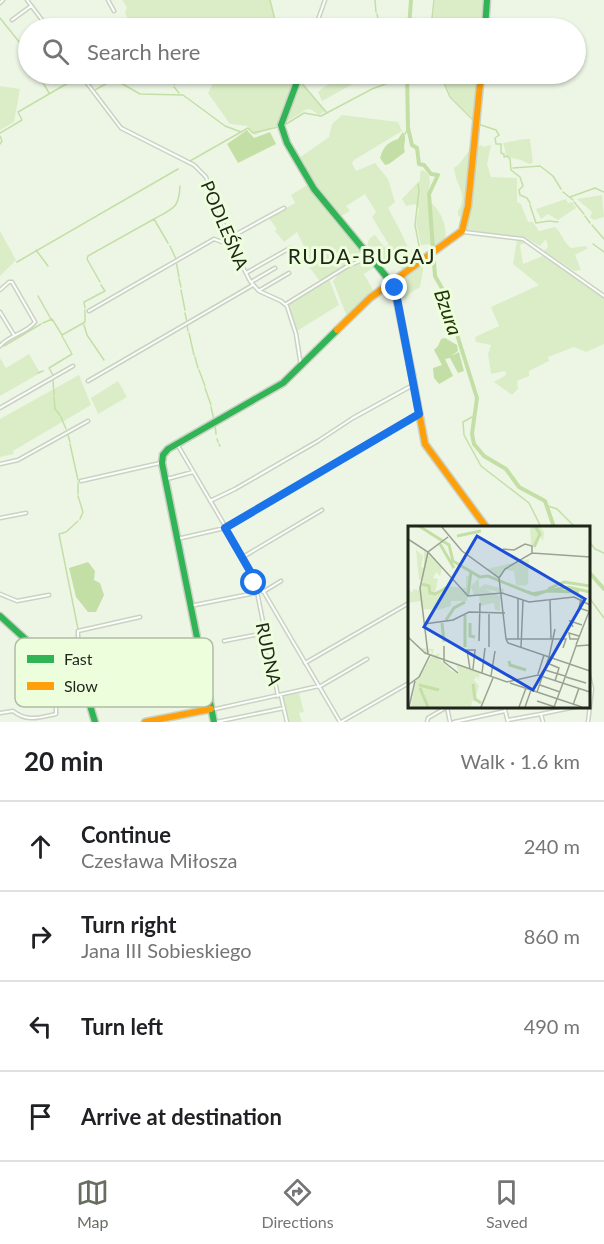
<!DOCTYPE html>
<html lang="en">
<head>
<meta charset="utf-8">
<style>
  :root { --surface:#fff; --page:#f2f2f2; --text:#202124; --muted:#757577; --line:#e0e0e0; --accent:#676e60 }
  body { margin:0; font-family:Lato,sans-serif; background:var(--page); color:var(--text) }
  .stop { position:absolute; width:18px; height:18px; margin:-14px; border:4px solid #1a73e8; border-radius:50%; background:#fff }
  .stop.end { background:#1a73e8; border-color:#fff; box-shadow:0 2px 6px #0008 }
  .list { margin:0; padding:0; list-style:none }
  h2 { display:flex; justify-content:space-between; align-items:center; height:78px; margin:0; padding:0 24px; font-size:26px }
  h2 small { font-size:20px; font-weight:400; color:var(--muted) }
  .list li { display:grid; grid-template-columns:39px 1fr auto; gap:18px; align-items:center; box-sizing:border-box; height:90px; padding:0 24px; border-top:2px solid var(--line) }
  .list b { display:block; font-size:22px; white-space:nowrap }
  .list p { margin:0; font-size:20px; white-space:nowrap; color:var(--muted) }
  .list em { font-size:20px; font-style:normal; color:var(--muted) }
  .icon { flex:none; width:33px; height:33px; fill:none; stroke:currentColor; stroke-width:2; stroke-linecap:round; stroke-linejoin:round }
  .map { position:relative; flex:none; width:604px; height:722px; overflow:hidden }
  .search { position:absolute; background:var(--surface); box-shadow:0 2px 4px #0004; left:18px; right:18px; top:18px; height:66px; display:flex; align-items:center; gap:15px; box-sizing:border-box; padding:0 21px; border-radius:33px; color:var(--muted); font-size:22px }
  .sheet { height:438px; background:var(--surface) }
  nav { display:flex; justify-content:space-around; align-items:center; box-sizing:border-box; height:84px; border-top:2px solid var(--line); background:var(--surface); font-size:16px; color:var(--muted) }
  nav a { display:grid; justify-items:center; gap:3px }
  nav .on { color:var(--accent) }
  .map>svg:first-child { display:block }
  .green { fill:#daedc7 }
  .water { fill:#c3dfa5 }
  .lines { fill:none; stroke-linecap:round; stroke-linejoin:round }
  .stream { stroke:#c3dfa5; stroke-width:1.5 }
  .river { stroke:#c3dfa5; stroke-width:4 }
  .street-casing { stroke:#cad2c4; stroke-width:5 }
  .fast-casing { stroke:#cad2c4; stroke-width:9 }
  .slow-casing { stroke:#cad2c4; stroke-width:9 }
  .street { stroke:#fcfefb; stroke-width:2 }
  .fast { stroke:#30b455; stroke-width:6 }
  .slow { stroke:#ff9f0a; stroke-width:6 }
  .route { stroke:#1a73e8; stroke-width:8 }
  .labels { text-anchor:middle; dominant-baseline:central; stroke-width:6; stroke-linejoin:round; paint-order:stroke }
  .street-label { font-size:18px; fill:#1f2519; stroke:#edfedd }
  .water-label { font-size:20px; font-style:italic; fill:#1f3400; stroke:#edfedd }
  .quarter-label { font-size:21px; letter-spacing:1.5px; fill:#1f2519; stroke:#edfedd }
  .inset-river { fill:none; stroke:#c3dfa5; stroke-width:3 }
  .inset-road { fill:none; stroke:#9ba293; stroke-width:1.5 }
  .view { fill:#1d4ed8; fill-opacity:0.15; stroke:#1d4ed8; stroke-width:3 }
  .inset-edge { fill:none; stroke:#1f2519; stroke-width:3 }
  .key { fill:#edfedd; stroke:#afbda2; stroke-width:1.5 }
  .key-label { font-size:16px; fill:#1f2519 }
</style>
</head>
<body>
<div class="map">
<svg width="604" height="722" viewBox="0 0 604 722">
  <rect width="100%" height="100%" fill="#edf6e5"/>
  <!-- green -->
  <path class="green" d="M122,0h148l6,26 -2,2h-134l-6,-10 -6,1 -3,-6 2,-6z
    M435,0h51l-3,28h-51z
    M214,74h84v3l27,34 -6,4 -7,-5 -5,-1 -19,12 -33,14 -8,-9 -17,-2 -22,-31 8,-15z
    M355,74h16l-49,27 -4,-9c10,-10 24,-12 37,-18z
    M441,74h39l-4,47 -25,-24z
    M0,86l20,3 -6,33 -14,8z
    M342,115l56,7 4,9 -48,29 -2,3 4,8 19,-8 13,16 7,23 -7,6 14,26 12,29 -11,8 -10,-14 -7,6 -9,-10 1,-4 -3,-3 -5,2 -3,-4 3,-6 5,-3 9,12 5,-2 -17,-28 4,-5 -11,-18 -19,12 4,5 -9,5c-16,-8 -34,-42 -42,-58l30,-21 3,-13z
    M524,139h6l3,24 -4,1 -8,-4 -14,-3 -4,-14z
    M482,145l1,2 8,-2 -4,19 4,13 26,1v24l4,2 7,18h5l6,9 16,-4c7,6 8,15 16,21l14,-2 3,2 -13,7 6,15 -7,1 -30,-20 4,-4 -2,-8 -6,7 -16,-9 -57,-7 -2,-3 11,-80z
    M473,146l-6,52 -6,19 -3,-1v-5c11,-16 -3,-27 -4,-43 9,-6 11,-14 19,-22z
    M423,170l6,5 1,8 -3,17c12,6 21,26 18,39 0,5 -7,7 -10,10l-6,-5 -8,1 -5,-22 3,-14 -4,-5 -9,2 -4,-7 18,-19v-8z
    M309,184l58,72 -22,10 -24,14h-2l-22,-29 7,-5 -7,-14 -13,10 -9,-11 2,-2 -8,-11 26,-15 -4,-8z
    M602,195l2,22 -10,3 -4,-3 2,-5 -15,-13z
    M566,199l2,4 4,-1 4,6 -18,12 -10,-6 -7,5 -5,-10z
    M0,231l16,29 -16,16z
    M520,239l7,3 -7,3 3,19 22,-9 59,43v46l-18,8 -12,-5 -26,10 1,4 -20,10v5l-12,5 1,8 -6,6 -18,-13 12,-7 -1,-4 -14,3 -3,-20 3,-9 -15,-3 -1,-5 24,-11 -8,-19 48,-22 -26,-21 4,-24z
    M369,258l7,8 -12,8 10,18 -27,25 -14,-36 9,-11z
    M422,262l1,8 -3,17 -10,6 -5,6 -6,-3c-5,-17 11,-25 23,-34z
    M329,279l10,26 -42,26 -8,-27z
    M29,354l11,19 -40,23v-38l6,10z
    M79,375l12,30 -78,46 1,3 -14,3v-38z
    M118,381l9,16 -29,17 -7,-16z
    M299,693l5,19 -5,1 3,9h-13l-6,-26z"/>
  <!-- water -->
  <path class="water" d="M247,130l7,8 16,-6 6,12 -38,19 -11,-19z
    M403,132c5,6 -1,13 2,20l-16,12 -4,1 -5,-7c3,-11 8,-16 18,-19z
    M445,338l12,7 1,6 -7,5 8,-4 5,19 -6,2 -8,-15 -5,1 8,17 -14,8 -5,-6 -1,-10 9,-3 -8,-15 4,-4 3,-7z
    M88,562l7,9 -1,9 6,3 4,12 -8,17h-8l-12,-15 -7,-29z"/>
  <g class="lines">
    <!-- stream -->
    <path class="stream" d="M270,0l7,28
      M375,0l1,12
      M377,14l3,14
      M0,18l20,25 8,15
      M431,28l3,-28
      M38,74l11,19
      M392,74l2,7
      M440,74l10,23 25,25
      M299,80l28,33
      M174,84l9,-5
      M174,87l5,6
      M95,90l19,-11 26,15 43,1 42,31 16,6
      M478,124l18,6 3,5 -4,3 1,6h5v9l3,1v3l3,-1 3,3 1,11 9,7 3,9 -4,4 1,5 7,3 3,5
      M283,126l21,-13 17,3 51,-27 35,-13
      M0,133l22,-13 -4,-8 62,-36
      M405,134l3,-6
      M0,136l2,5 -2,3
      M190,161l58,-33 5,5 25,-6
      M513,168l27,-2 13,10 8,13
      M563,192l10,8
      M570,197l25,-9 9,4
      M574,202l10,12
      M530,205l6,18 13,-2 9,1
      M585,216l5,7
      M592,225l12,14
      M168,243l-14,-24c19,-11 25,-10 26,-33
      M593,244l11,8
      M170,246l6,13
      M36,250l12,16
      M417,259l4,-3 -6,-31 4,-35 -1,-6
      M176,261l3,16
      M17,262l161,-93
      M179,279l2,8
      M100,282l-13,-23 1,-3 66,-37
      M181,290l4,20
      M38,296l13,23
      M85,308l-1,-6 21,-11 -4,-6
      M185,313l2,9
      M43,323l9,-4 10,16 23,-13v-12
      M84,325l3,10 17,25
      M187,325l1,6
      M189,333l5,22
      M4,346l37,-22
      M0,348l1,-1
      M195,357l3,11
      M199,370l6,16
      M38,373l5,-2
      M53,375l-4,-7 23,-14 -10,-18
      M53,380l1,15
      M205,388l6,17
      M54,397l1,12 5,6
      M211,407l3,13
      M61,417l5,12
      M472,417l-9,5 1,13 17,31 48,37 12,24
      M215,424l1,10
      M68,435l2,7
      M217,439l1,3
      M70,444l8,36
      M219,444l1,2
      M78,483v11
      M78,496l5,16 -3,7
      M548,506l9,3 18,18
      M588,540l7,9 9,4
      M588,596l16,22
      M78,629l-19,-95 7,-2 12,-11
      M79,635l8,41 -4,12
      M81,641l5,-2
      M53,684l3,-5 8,-2
      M48,693l5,-8
      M45,698l2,-4
      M39,707l5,-8"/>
    <!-- river -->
    <path class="river" d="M409,28l2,-28
      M407,74l1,54 4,17 5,3 2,16 5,1 7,9 7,1 -9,19 6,82 8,14 34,108 -5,36 2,10 10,12 22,13 13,18 26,14 9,26
      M588,571l16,18"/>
    <!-- street casing -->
    <g class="street-casing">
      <path id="street" d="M27,0l21,28
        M108,0l6,11
        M0,3l3,-3
        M12,20l19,-14
        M315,28l10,-28
        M80,74l41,54 73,37 12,12 23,62 21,42 9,10 22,10 6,5 9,28 5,32
        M464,232l59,7 81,57
        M246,273l44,-25
        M251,282l24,-14
        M0,290l9,-8h3l23,40c-8,11 -26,13 -35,24
        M260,290l29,-17
        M286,304l60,-37 23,-10
        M89,311l125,-72 8,3 62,-34
        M0,312l14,23
        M88,381l165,-96
        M0,408l73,-42
        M177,444l163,278
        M0,464l18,-4 70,-39
        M167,479l26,-7
        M81,481l79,-18
        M210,501l25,-12 83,-48 35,-23 60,-33
        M0,518l26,-5
        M177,539l48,-11 193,-113
        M243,557l79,-47
        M254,577l24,119
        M263,592l18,-11
        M0,594l17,7 32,-6
        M190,606l65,-13
        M224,641l41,-8
        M47,659l31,-9v-19l62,-14
        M305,663l104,-60
        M588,671l4,18 -4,33
        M89,683l2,18
        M191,687l15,-4
        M319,687l48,-28
        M281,696l6,26
        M91,701l112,-23
        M504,706l4,16
        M211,710l108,-24
        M0,713l13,-2c14,11 25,7 43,3v-8
        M508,720l33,-6
        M216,722l68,-14
        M341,722l68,-39
        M427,722l1,-4 19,-11 3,15
        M454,722l51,-11
        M543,722l-2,-8 39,-8"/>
    </g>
    <!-- fast casing -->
    <g class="fast-casing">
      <path id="fast" d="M485,28l2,-28
        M300,74l-19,51 6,18 27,46 80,97 18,89
        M0,616l80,73 9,13 6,20
        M214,722l-52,-259 1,-8 5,-6 115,-66 54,-53"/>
    </g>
    <!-- slow casing -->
    <g class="slow-casing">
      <path id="slow" d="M337,330l33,-32 92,-67 6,-25 13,-132
        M412,375l13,69 61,83
        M145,722l66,-13"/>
    </g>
    <!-- street -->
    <use href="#street" class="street"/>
    <!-- fast -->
    <use href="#fast" class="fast"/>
    <!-- slow -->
    <use href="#slow" class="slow"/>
  </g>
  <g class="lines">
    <!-- route -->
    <path class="route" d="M254,583v-5l-29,-50 194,-114 -24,-126"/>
  </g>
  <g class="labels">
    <!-- street labels -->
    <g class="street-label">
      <text transform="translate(225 225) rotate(67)">PODLEŚNA</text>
      <text transform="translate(269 654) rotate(78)">RUDNA</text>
    </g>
    <!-- water labels -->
    <g class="water-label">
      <text transform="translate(449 312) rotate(71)">Bzura</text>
    </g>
    <!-- quarter labels -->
    <g class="quarter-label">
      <text x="362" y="255">RUDA-BUGAJ</text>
    </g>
  </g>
  <!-- overview -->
  <g transform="translate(408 526)">
    <rect width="182" height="182" fill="#edf6e5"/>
    <path d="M122,0h10l4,6 -1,10 -3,-8 -4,12 -5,-1zM8,24l7,6 -2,11 3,1v-18l18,17 -2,9 -4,-4 -3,6 5,1 -3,15 10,-8 21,2v-12l4,-1 -3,26h-16v5l-13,4 -16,-1 -2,-8 -12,2v-15l5,5v-4l6,1 1,-5 10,2 -11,-8zM121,33l-1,25 -3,2 -9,-1 -2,-14 -9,-1 -6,7 -12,-8zM71,52v10l6,-4 19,5 -1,4 -18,-4 15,7v15l-5,-1 -1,-7 -14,3 -1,-10h-5l-3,-10zM11,122l15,1 -2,7 8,-3 -2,5 14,13 7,2 -3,-8 24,8 -2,8 -1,-5 -3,4 5,6 -4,13 3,3 -6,-1 -1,6h-60l5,-27 16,-24 -1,-6 -3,4z" fill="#daedc7"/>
    <path class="inset-river" d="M11,0l30,19 4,16 27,16 8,-1 44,18 36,-7 22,5M49,10l24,-5M32,18l14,24M126,21l6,-13 -5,-8M14,58l7,2 1,7 5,1 11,-6M140,63l16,-7 26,4M120,66l8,3 10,-4 33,1M60,69l3,-23M38,94l8,-12 11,-6M34,97l2,19M62,97v13l5,1M57,121v-32M101,135l1,4 16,5M65,158l2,15 6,4M11,159l20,5M12,162l8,19"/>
    <path class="inset-road" d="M33,0l21,25 37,27 7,61M0,13l20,13 40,44 34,-3 27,9 45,-5 16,8M95,23l11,1 11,-6 7,2v7M91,52l6,-9 27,-16 58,4M142,73l1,40M173,73l-2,9 9,3M81,88v33M16,98l29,-4 16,-8 36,1M165,101l-3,-6 12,4M0,111l17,16 82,29 31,-7 52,17M98,113l2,4 82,28M98,113h60l-3,9M110,113v-41M170,113h-8l-1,-6 10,3M71,115l1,-38M168,119l14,-36M36,120v16l14,11M113,122l2,-48M20,128l-8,-66 8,-36 20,-15M141,131l6,-28M139,137l12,5 -4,13M62,143l-3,-19h8l-2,19M137,144l20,6M74,147l3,-25M130,148l6,-19M83,150l4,-25M158,151l20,6M102,157l72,24M155,157l13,-37 14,-1M0,159l11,-8 11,-22M132,159l20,7M129,166l12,-35M129,175l18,6M165,179l6,-17M1,181l6,-26M73,181l12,-29M111,181l7,-19M117,181l6,-17M146,181l9,-24"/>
    <path class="view" d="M69,10l108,63 -52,91 -109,-63z"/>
    <rect width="182" height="182" class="inset-edge"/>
  </g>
  <!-- legend -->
  <rect x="15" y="638" width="198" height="69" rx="9" class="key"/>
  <rect x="27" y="655" width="27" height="8" fill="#30b455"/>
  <rect x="27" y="682" width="27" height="8" fill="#ff9f0a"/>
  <g class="key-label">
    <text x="64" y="665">Fast</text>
    <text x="64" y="692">Slow</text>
  </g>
</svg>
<div class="stop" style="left:254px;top:583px"></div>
<div class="stop end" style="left:395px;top:288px"></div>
<div class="search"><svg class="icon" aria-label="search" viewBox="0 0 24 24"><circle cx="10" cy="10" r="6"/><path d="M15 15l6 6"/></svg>Search here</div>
</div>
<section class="sheet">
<h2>20 min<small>Walk · 1.6 km</small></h2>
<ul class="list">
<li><svg class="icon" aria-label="ahead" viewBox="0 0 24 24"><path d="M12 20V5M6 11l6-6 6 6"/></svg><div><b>Continue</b><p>Czesława Miłosza</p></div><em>240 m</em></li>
<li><svg class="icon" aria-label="right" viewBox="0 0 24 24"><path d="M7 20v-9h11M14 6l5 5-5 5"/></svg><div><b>Turn right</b><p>Jana III Sobieskiego</p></div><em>860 m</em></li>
<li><svg class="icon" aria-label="left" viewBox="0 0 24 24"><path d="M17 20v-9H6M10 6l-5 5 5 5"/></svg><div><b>Turn left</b></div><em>490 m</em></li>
<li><svg class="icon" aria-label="arrive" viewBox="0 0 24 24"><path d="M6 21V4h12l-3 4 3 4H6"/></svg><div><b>Arrive at destination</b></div></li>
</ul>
</section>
<nav>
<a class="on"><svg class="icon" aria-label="map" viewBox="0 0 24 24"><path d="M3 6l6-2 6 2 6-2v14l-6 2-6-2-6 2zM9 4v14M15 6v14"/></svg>Map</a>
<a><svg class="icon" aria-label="directions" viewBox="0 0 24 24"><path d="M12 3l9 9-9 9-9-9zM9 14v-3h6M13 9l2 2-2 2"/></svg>Directions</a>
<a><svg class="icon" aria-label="saved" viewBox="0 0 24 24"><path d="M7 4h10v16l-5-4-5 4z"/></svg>Saved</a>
</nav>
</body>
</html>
